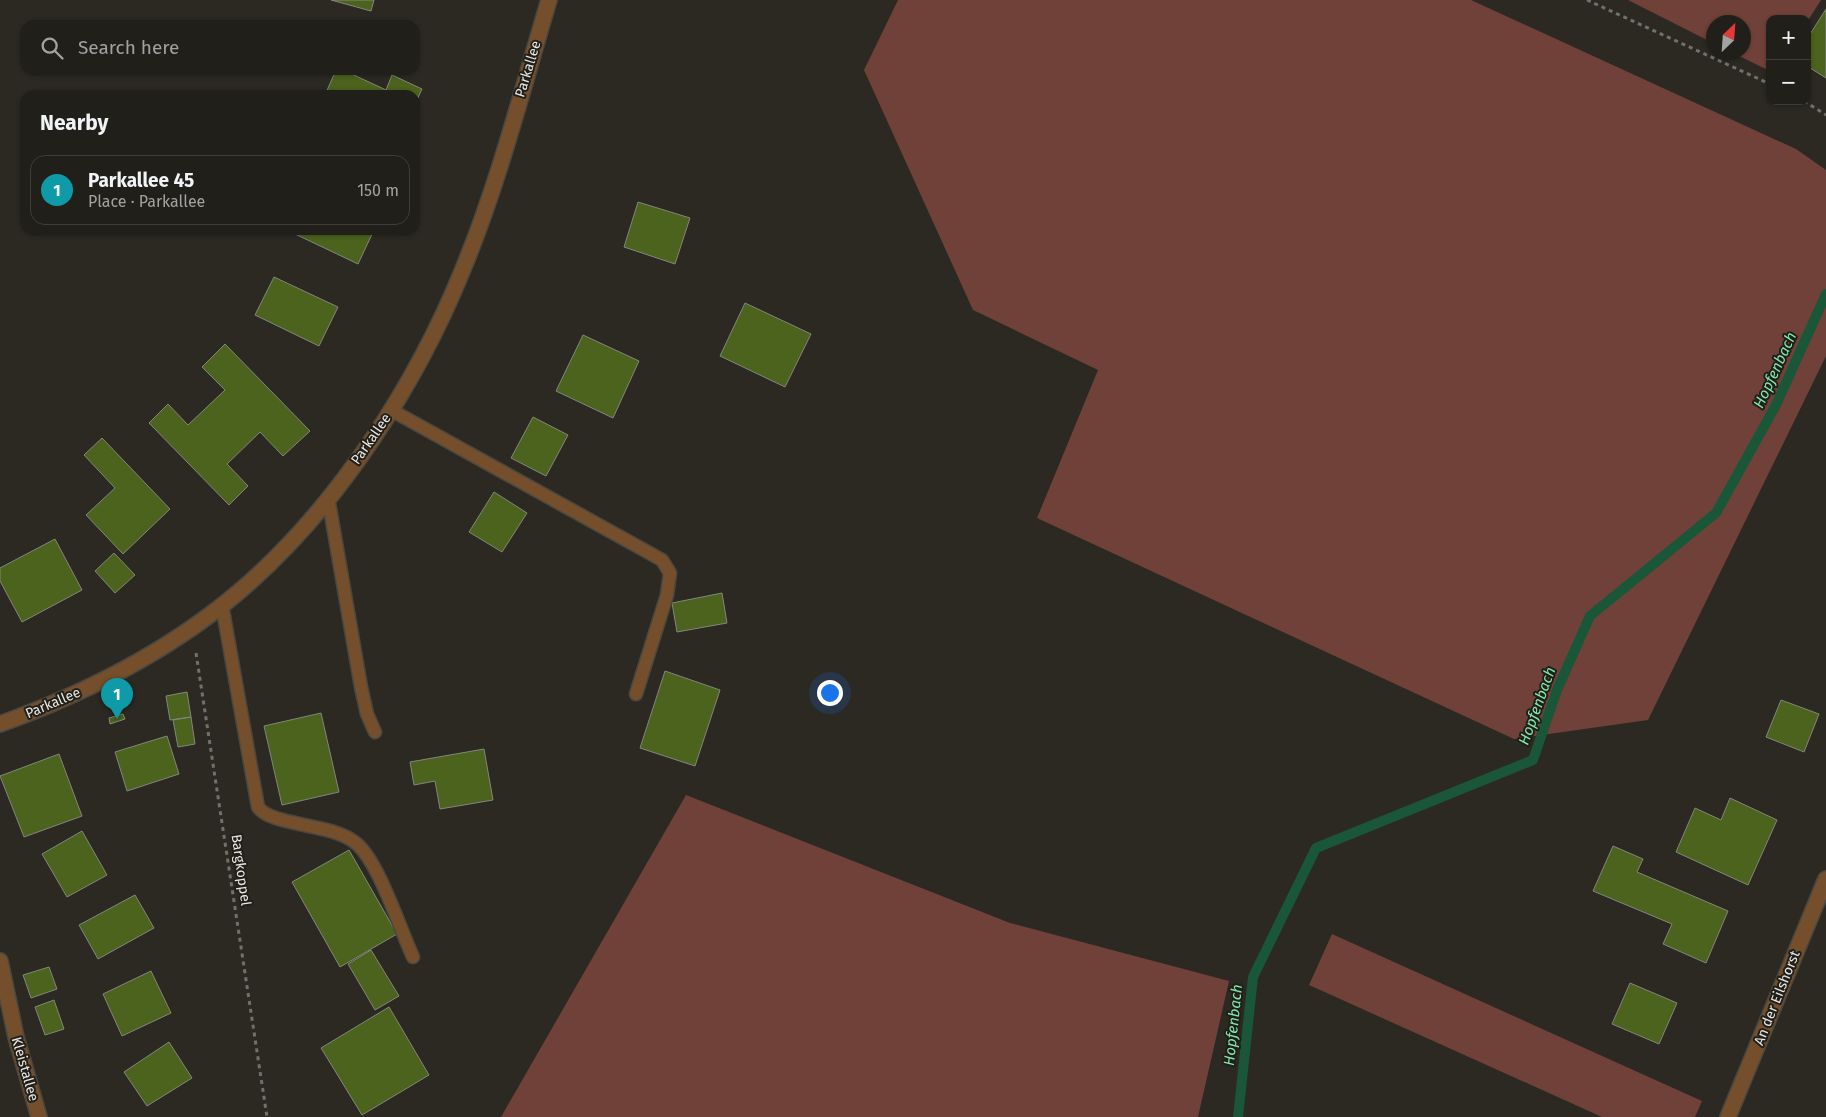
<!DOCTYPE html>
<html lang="en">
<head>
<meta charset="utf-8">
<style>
  :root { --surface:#201f1a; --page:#282723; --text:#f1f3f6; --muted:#a2a2a2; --line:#3d3d39; --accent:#ea580c }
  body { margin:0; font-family:"Fira Sans",sans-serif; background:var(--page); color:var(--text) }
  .controls { position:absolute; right:15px; top:15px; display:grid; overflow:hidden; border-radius:10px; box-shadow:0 1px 4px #0004 }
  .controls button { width:45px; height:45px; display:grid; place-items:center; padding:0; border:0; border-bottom:1px solid var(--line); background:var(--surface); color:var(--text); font:25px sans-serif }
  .compass { position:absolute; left:1706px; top:15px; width:45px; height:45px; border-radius:50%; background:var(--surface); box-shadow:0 1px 4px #0004; rotate:25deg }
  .you { position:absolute; left:829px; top:692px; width:18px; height:18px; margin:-12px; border:4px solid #fff; border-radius:50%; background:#1a73e8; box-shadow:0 0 0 8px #1a73e833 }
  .badge { display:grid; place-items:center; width:32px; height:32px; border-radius:50%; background:var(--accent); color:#fff; font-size:16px; font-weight:700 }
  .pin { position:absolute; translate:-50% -41px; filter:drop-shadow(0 1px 2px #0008) }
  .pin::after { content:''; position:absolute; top:26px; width:18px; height:15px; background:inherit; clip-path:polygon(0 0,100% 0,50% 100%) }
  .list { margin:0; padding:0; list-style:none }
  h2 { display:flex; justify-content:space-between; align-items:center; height:65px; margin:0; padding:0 20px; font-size:21px }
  h2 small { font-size:16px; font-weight:400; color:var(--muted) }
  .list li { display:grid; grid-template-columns:32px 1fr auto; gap:15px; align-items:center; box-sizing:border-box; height:70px; margin:0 10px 10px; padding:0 10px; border:1px solid var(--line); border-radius:15px }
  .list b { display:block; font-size:19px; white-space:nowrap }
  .list p { margin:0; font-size:16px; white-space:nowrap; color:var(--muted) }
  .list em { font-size:16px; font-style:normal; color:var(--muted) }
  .icon { flex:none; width:28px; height:28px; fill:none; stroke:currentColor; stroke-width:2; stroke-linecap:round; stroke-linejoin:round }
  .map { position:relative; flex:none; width:1826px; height:1117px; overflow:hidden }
  .search { position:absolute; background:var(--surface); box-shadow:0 1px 4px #0004; left:20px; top:20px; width:400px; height:55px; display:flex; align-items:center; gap:12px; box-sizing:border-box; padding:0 18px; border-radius:15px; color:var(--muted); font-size:19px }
  .panel { position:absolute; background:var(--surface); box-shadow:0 1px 4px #0004; left:20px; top:90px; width:400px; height:145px; border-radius:15px }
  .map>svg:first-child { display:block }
  .green { fill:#704138 }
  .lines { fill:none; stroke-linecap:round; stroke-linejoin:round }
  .stream { stroke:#1a5638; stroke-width:10 }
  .building { fill:#4b631c; stroke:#83867f }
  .lane-casing { stroke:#494741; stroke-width:15 }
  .street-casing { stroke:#494741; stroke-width:18 }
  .path { stroke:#72706a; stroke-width:3; stroke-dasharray:4 4; stroke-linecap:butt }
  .lane { stroke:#754f2b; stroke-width:12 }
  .street { stroke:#754f2b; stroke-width:15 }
  .labels { text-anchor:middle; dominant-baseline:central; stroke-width:4; stroke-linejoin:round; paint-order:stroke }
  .street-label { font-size:14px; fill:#e8e6e2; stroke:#211f19 }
  .water-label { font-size:15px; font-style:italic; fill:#7fe9ae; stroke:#211f19 }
</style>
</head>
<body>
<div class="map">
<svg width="1826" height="1117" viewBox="0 0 1826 1117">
  <rect width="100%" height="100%" fill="#2b2922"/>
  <!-- green -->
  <path class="green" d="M898,0h573l325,149 30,21v186l-178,364 -134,19 -477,-221 61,-148 -125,-60 -109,-240z
    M1628,0h193l-14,22v-3h-37v52l-37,-18 11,-1v-30h-30l-1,21z
    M686,795l324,128 219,58 -31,136h-697z
    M1332,934l370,167 -7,16h-93l-293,-132z"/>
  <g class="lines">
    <!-- stream -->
    <path class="stream" d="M1238,1117l15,-140 63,-129 217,-88 24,-70 33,-74 126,-103 60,-108 50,-111"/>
  </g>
  <!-- building -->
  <path class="building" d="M331,0h43l-3,11z
    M1826,9v69l-19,-12v-27z
    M336,70h7l43,20 6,-15 30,14 -7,15v-9h-90z
    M638,202l52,16 -15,46 -51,-17z
    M296,230h78l-16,34 -63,-30z
    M274,277l64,30 -19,39 -64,-31z
    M745,303l66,31 -26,53 -65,-31z
    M583,335l56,26 -26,57 -57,-27z
    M225,344l85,87 -27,25 -23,-24 -33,32 21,22 -19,19 -80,-82 19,-19 20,21 37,-35 -23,-23z
    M533,417l35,18 -22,41 -35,-18z
    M102,438l68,71 -47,45 -37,-39 29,-27 -31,-33z
    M494,492l33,21 -25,39 -33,-20z
    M55,539l27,51 -60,32 -22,-41v-13z
    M114,553l21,22 -20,18 -20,-22z
    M722,593l5,30 -50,9 -5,-29z
    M665,671l55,19 -25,76 -55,-18z
    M187,692l4,25 -21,3 -4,-24z
    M1781,700l38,14 -15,38 -38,-15z
    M321,713l18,79 -57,13 -18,-79z
    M123,714l2,5 -15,5 -1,-6z
    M191,717l4,27 -17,3 -5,-27z
    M167,736l12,38 -52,17 -12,-39z
    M484,749l9,51 -53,9 -5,-28 -21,4 -4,-23z
    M59,754l23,62 -58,21 -24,-61z
    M1730,798l47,22 -29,65 -72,-33 19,-44 26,12z
    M82,831l25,44 -40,22 -25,-43z
    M1613,846l30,13 -6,13 91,39 -22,52 -43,-19 9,-20 -79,-33z
    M349,850l48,84 -57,33 -48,-85z
    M135,895l19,33 -56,31 -19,-34z
    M371,950l28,46 -24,14 -27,-46z
    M49,967l8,22 -26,9 -8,-23z
    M151,971l20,42 -49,23 -19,-42z
    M1630,983l47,20 -18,41 -47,-20z
    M54,1000l10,29 -19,6 -10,-28z
    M389,1007l40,68 -67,40 -41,-67z
    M169,1042l23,36 -45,28 -23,-34z"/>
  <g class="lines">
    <!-- lane casing -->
    <g class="lane-casing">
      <path id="lane" d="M391,410l271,150 8,13 -3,22 -31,99
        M328,497l33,190 6,27 8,18
        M222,605l36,202c14,20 74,15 99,37 22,19 43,85 56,113"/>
    </g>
    <!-- street casing -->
    <g class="street-casing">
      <path id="street" d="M0,724c89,-32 177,-77 249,-141 92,-82 168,-200 214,-314 36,-87 59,-179 86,-269
        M0,961l16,76 23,80
        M1728,1117l98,-238"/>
    </g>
    <!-- path -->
    <path class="path" d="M1587,0l183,84
      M1804,101l22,14
      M196,653l71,464"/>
    <!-- lane -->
    <use href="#lane" class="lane"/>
    <!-- street -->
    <use href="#street" class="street"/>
  </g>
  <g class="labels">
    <!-- street labels -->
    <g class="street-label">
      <text transform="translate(528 69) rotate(-73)">Parkallee</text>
      <text transform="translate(371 439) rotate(-55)">Parkallee</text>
      <text transform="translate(53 703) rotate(-23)">Parkallee</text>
      <text transform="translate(241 870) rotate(82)">Bargkoppel</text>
      <text transform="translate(1777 998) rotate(-68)">An der Eilshorst</text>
      <text transform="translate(25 1069) rotate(74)">Kleistallee</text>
    </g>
    <!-- water labels -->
    <g class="water-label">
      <text transform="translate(1775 370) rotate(-65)">Hopfenbach</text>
      <text transform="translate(1537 706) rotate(-70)">Hopfenbach</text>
      <text transform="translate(1233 1025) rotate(-84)">Hopfenbach</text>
    </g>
  </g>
</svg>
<div class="controls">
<button>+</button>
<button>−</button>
</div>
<svg class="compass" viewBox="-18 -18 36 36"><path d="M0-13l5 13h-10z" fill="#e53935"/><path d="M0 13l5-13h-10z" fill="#a2a2a2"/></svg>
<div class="you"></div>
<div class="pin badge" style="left:117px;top:719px;background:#0f9aa8">1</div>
<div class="search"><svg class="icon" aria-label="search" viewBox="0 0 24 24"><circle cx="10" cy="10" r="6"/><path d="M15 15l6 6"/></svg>Search here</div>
<section class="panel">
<h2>Nearby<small></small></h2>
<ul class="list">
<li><span class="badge" style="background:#0f9aa8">1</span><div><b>Parkallee 45</b><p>Place · Parkallee</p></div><em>150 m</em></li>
</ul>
</section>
</div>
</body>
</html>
